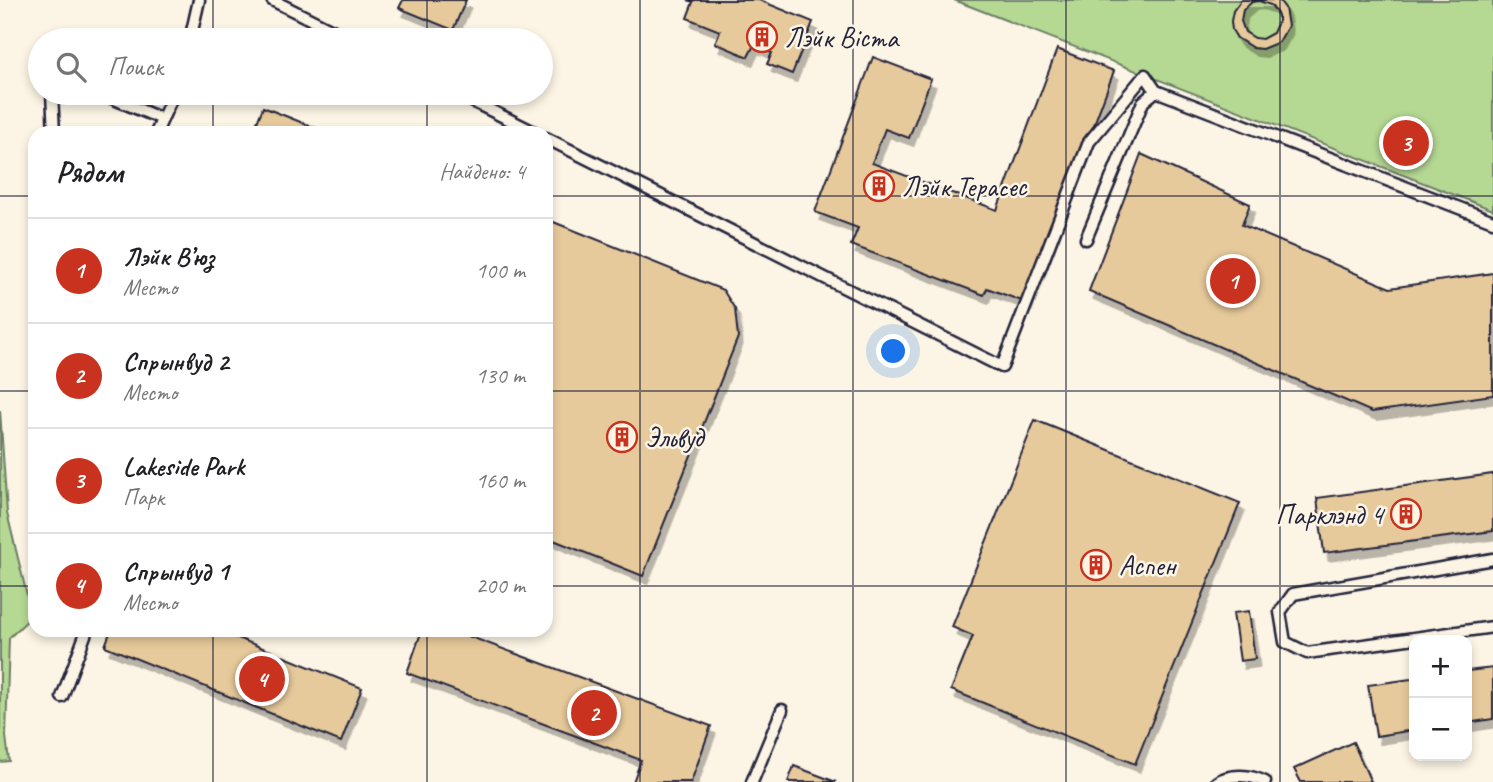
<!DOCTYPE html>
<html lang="ru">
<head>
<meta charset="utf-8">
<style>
  :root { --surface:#fff; --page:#f6f6f6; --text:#202124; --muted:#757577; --line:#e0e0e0; --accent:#c8321e }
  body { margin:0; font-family:Caveat,sans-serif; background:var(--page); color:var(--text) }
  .controls { position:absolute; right:21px; bottom:21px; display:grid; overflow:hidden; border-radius:14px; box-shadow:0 4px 10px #0003 }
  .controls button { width:63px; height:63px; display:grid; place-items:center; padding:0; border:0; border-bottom:2px solid var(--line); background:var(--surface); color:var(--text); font:35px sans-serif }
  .you { position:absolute; left:894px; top:352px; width:24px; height:24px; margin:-18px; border:5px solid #fff; border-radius:50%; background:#1a73e8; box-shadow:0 0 0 10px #1a73e833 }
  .badge { display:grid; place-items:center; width:46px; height:46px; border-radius:50%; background:var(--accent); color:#fff; font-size:23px; font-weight:700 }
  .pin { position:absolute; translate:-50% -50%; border:4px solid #fff; box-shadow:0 2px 7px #0006 }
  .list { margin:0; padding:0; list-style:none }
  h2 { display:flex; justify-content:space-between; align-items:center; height:91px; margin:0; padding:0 28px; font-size:30px }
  h2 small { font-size:23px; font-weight:400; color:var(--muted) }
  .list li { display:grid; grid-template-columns:46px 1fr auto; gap:21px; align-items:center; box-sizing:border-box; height:105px; padding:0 28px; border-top:2px solid var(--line) }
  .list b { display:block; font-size:26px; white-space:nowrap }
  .list p { margin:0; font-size:23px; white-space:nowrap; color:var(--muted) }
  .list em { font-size:23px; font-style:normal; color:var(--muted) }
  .icon { flex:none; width:38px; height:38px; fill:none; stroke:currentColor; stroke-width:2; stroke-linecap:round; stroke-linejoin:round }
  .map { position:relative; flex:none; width:1493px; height:782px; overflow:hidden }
  .search { position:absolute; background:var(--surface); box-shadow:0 4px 10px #0003; left:28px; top:28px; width:525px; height:77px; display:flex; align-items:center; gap:18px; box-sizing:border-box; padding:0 24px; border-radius:38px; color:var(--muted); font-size:26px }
  .panel { position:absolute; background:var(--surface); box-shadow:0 4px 10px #0003; left:28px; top:126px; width:525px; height:511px; border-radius:21px }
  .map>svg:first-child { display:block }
  .green { fill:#b5d893; stroke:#6c7d67; stroke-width:2 }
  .building { fill:#e7ca9b; stroke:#22223b; stroke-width:2; fill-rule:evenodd; filter:url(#shadow) }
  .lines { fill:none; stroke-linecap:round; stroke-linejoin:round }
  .service-casing { stroke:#22223b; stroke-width:15 }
  .service { stroke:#fcf5e5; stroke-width:10 }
  .grid { fill:none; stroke:#22223b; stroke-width:2; stroke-opacity:0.55 }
  .labels { text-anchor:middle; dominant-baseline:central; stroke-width:5; stroke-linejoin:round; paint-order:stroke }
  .poi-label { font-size:28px; fill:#22223b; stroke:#fcf5e5; text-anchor:start }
</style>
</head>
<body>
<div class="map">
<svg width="1493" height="782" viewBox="0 0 1493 782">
  <defs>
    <filter id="shadow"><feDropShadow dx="4.5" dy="8" stdDeviation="0" flood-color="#0004"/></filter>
  </defs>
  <rect width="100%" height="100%" fill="#fcf5e5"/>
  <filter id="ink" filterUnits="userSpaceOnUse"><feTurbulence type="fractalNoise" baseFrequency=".0143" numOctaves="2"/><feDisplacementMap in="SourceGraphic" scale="14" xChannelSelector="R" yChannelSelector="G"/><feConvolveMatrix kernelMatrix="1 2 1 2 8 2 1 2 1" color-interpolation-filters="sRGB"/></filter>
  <g filter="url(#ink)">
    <!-- green -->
    <path class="green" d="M954,0h539v210z
      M0,410l7,103 25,103 -23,22 -3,98 3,25 -9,1z"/>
    <!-- building -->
    <path class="building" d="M403,0h63l-13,30 -54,-22z
      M688,0h71l54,22 -21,52 -25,-10 5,-11 -18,-8 -6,12 -33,-14 5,-12 -33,-13 6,-16z
      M1241,0h38l6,8 3,18 -9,16 -17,7 -9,-1 -16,-10 -5,-8 -1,-9 2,-10zM1259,1l12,4 7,10v7l-5,11 -11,6 -7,-1 -10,-6 -4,-11 2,-11 9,-8z
      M1057,49l57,22 -87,232 -40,-15 -3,7 -133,-50 7,-17 -43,-16 58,-155 58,22 -22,59 -24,-9 -13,34 125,47z
      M263,107l65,26h-75z
      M1141,154l109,50 -8,21 148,63 103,-15v122l-121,17 -283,-121z
      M546,219l177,71 12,19 3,28 -95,239 -97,-39z
      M1035,420l205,83 -105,261 -184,-74 22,-54 -21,-9z
      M1493,474v57l-169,22 -7,-55z
      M1249,611l6,48 -15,2 -7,-48z
      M111,630h107l144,58 -21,54 -236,-96z
      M422,630h30l259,96 -20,56h-58l8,-22 -234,-87z
      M1493,668v51l-26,4v-52z
      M1411,679h3v51l-38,6 -8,-51z
      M1353,742l18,40h-70l-7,-13z
      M794,766l42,16h-48z"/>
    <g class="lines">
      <!-- service casing -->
      <g class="service-casing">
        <path id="service" d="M272,0l80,40
          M190,40l9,-40
          M52,93l2,40
          M100,93l62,26
          M456,93l80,40
          M156,133l18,-40
          M546,138l456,229 87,-225 56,-67 11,16 337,130
          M1086,239l57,-137 13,-11
          M1493,559l-200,35 -13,18 5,30 22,11 186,-26
          M62,697l25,-67
          M752,782l30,-72
          M1217,782c14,-9 34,-7 48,0"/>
      </g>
      <!-- service -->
      <use href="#service" class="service"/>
    </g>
  </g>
  <!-- grid -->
  <path class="grid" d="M213,0v40M427,0v40M640,0v782M853,0v782M1066,0v782M1280,0v782M213,93v40M427,93v40M0,196h35M546,196h947M0,391h35M546,391h947M0,586h35M546,586h947M213,630v152M427,630v152"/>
  <!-- icons -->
  <defs>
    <g id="building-ring" transform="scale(1.575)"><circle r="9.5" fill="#fcf5e5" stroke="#c8321e" stroke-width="1.5"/><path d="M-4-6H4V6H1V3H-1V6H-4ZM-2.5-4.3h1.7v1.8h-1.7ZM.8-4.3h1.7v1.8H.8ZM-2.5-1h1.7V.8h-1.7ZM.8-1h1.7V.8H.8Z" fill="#c8321e"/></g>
  </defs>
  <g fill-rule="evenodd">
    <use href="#building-ring" x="762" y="37"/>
    <use href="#building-ring" x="879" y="186"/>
    <use href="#building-ring" x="622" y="437"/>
    <use href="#building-ring" x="1406" y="514"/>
    <use href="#building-ring" x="1096" y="565"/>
  </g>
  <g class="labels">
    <!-- poi labels -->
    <g class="poi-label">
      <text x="785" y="37">Лэйк Вiста</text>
      <text x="902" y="186">Лэйк Терасес</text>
      <text x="645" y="437">Эльвуд</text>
      <text x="1383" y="514" text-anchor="end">Парклэнд 4</text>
      <text x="1119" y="565">Аспен</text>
    </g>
  </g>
</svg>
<div class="controls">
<button>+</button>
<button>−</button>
</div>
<div class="you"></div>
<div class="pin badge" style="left:1233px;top:281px">1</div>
<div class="pin badge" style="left:594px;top:713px">2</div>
<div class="pin badge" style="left:1406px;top:143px">3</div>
<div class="pin badge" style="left:262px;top:679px">4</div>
<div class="search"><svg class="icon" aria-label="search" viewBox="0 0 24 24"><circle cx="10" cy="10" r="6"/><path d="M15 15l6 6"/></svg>Поиск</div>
<section class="panel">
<h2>Рядом<small>Найдено: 4</small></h2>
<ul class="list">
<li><span class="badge">1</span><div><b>Лэйк В’юз</b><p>Место</p></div><em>100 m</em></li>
<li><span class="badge">2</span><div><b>Спрынвуд 2</b><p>Место</p></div><em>130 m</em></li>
<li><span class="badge">3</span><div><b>Lakeside Park</b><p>Парк</p></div><em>160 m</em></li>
<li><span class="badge">4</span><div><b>Спрынвуд 1</b><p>Место</p></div><em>200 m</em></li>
</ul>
</section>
</div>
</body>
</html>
